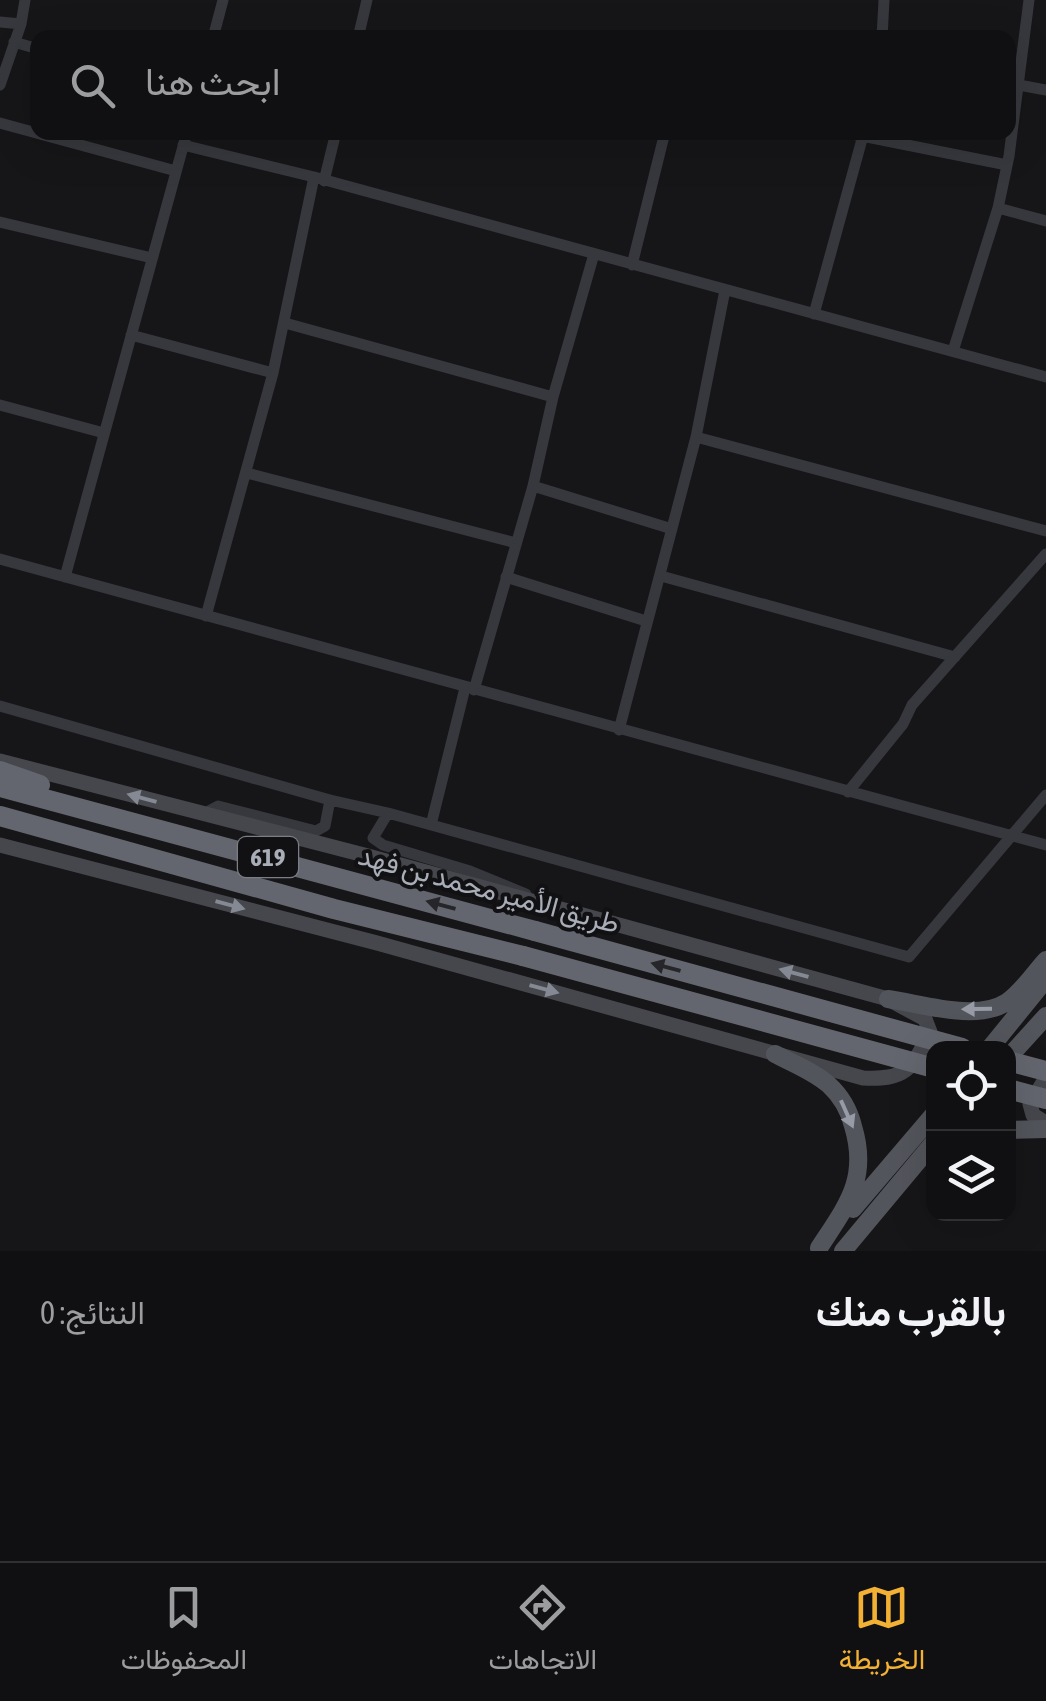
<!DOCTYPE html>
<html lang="ar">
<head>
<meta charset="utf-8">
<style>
  :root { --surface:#101012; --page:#19191b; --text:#f1f3f6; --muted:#9c9d9f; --line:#303032; --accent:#f2b134 }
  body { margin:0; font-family:"Asap Condensed",Vazirmatn,sans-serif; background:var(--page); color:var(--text); direction:rtl }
  .controls { position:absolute; right:30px; bottom:30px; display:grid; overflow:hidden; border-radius:20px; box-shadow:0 10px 40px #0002 }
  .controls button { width:90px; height:90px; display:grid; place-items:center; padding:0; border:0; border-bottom:2px solid var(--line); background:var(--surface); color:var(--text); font:50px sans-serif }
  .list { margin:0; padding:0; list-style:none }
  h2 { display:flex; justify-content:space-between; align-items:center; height:130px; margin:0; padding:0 40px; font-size:42px }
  h2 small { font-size:32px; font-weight:400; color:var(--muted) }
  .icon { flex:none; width:55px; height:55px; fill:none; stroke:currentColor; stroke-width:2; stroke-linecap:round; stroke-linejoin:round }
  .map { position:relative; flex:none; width:1046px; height:1251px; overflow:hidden; direction:ltr }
  .search { position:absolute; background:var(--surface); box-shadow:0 10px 40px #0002; left:30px; right:30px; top:30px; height:110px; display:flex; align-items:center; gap:25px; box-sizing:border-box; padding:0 35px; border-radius:20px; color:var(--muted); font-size:38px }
  .sheet { height:310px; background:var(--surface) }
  nav { display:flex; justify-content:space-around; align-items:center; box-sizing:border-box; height:140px; border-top:2px solid var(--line); background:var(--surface); font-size:28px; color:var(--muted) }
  nav a { display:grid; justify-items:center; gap:5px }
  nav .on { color:var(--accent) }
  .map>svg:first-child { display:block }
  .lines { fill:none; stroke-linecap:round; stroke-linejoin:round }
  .minor { stroke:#37383d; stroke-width:11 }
  .secondary { stroke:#45474d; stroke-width:15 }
  .primary { stroke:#53555c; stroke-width:18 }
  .motorway { stroke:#63666e; stroke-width:20 }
  .motorway-bridge { stroke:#63666e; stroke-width:20 }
  .oneway { fill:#858993 }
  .oneway2 { fill:#26262a }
  .oneway3 { fill:#979ba6 }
  .labels { text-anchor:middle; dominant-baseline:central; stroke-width:8; stroke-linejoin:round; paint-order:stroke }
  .shield { fill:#111113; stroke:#7b7e86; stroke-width:2.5 }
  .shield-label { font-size:25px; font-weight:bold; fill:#a8adb8 }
  .street-label { font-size:28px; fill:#a8adb8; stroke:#111113 }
</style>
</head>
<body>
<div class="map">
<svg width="1046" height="1251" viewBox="0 0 1046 1251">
  <rect width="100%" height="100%" fill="#161618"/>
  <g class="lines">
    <!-- minor -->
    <path class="minor" d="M0,22l21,2
      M359,34l16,4
      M213,38l10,-38
      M358,38l9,-38
      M882,38l2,-38
      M14,42l24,7
      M0,85l21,-61 4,-24
      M1019,85l27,5
      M0,123l176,48
      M842,132l165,33
      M183,145l131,32 732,200
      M324,181l12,-49
      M998,208l48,13
      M0,222l152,36
      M632,265l33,-133
      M814,314l50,-182
      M285,323l268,74
      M131,335l142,38
      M953,351l45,-143 11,-52 20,-156
      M0,405l104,28
      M696,437l350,94
      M247,473l269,70
      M533,486l139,43
      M0,559l1046,286
      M661,576l294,81
      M65,577l122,-445
      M506,577l140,44
      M206,616l67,-243 41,-196
      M474,690l59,-204 20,-89 41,-143
      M0,706l330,94 58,13 521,144 137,-162
      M619,730l77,-293 29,-147
      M848,792l55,-68 9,-19 134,-151
      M388,813l-15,25 10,7 87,26 56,23
      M203,814l15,-8 98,25 9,-5 5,-26
      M431,825l34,-137"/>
    <!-- secondary -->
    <path class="secondary" d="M0,761l368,95 520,143 37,20 5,13c-18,38 -25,48 -67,46l-486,-135 -377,-98
      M1046,1078l-16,26 3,11 13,8"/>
    <!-- primary -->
    <path class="primary" d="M888,999c35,5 88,23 119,3 15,-10 27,-29 39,-42
      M990,1048l56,-69
      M775,1054c17,9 40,18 54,31 12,11 20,25 24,41 16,53 -6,79 -34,122
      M1008,1058l38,-42
      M1008,1130l38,-1
      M853,1209l81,-95
      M843,1251l91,-109"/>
    <!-- motorway -->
    <path class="motorway" d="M0,771l40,14
      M0,787l535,144
      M0,816l334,93 189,47
      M1008,1061l38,10"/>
    <!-- motorway-bridge -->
    <path class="motorway-bridge" d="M535,931l427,117
      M523,956l411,112
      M1008,1089l38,10"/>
  </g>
  <!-- one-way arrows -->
  <defs><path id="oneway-solid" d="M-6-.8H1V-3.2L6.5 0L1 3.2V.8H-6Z" transform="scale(2.5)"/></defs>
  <g class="oneway">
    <use href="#oneway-solid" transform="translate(142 798) rotate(-165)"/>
    <use href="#oneway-solid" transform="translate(230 905) rotate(15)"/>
    <use href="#oneway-solid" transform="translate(794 973) rotate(-165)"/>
    <use href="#oneway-solid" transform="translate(544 989) rotate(15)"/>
  </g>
  <g class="oneway2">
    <use href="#oneway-solid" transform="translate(441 905) rotate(-165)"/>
    <use href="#oneway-solid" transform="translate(666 967) rotate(-165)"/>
  </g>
  <g class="oneway3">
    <use href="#oneway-solid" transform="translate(977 1009) rotate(179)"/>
    <use href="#oneway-solid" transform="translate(847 1114) rotate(66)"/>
  </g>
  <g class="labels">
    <!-- shield labels -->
    <rect class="shield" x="238" y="837" width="60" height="40" rx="8"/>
    <g class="shield-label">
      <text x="268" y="857">619</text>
    </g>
    <!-- street labels -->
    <g class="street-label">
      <text transform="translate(489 889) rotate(15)">طريق الأمير محمد بن فهد</text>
    </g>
  </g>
</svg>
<div class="controls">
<button><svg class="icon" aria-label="locate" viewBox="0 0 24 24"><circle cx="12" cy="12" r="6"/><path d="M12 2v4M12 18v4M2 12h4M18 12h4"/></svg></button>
<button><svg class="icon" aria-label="layers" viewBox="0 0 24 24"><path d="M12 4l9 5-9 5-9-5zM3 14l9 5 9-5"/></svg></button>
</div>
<div class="search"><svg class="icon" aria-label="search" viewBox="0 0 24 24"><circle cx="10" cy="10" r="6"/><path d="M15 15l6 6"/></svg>ابحث هنا</div>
</div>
<section class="sheet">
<h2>بالقرب منك<small>النتائج: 0</small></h2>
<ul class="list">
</ul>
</section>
<nav>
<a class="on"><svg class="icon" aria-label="map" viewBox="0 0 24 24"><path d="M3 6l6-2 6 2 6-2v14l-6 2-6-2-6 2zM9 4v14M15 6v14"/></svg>الخريطة</a>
<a><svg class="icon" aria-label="directions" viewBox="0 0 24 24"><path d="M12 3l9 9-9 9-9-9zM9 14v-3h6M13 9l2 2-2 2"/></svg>الاتجاهات</a>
<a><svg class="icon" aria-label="saved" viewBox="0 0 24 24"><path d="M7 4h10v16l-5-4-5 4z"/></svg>المحفوظات</a>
</nav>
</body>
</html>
